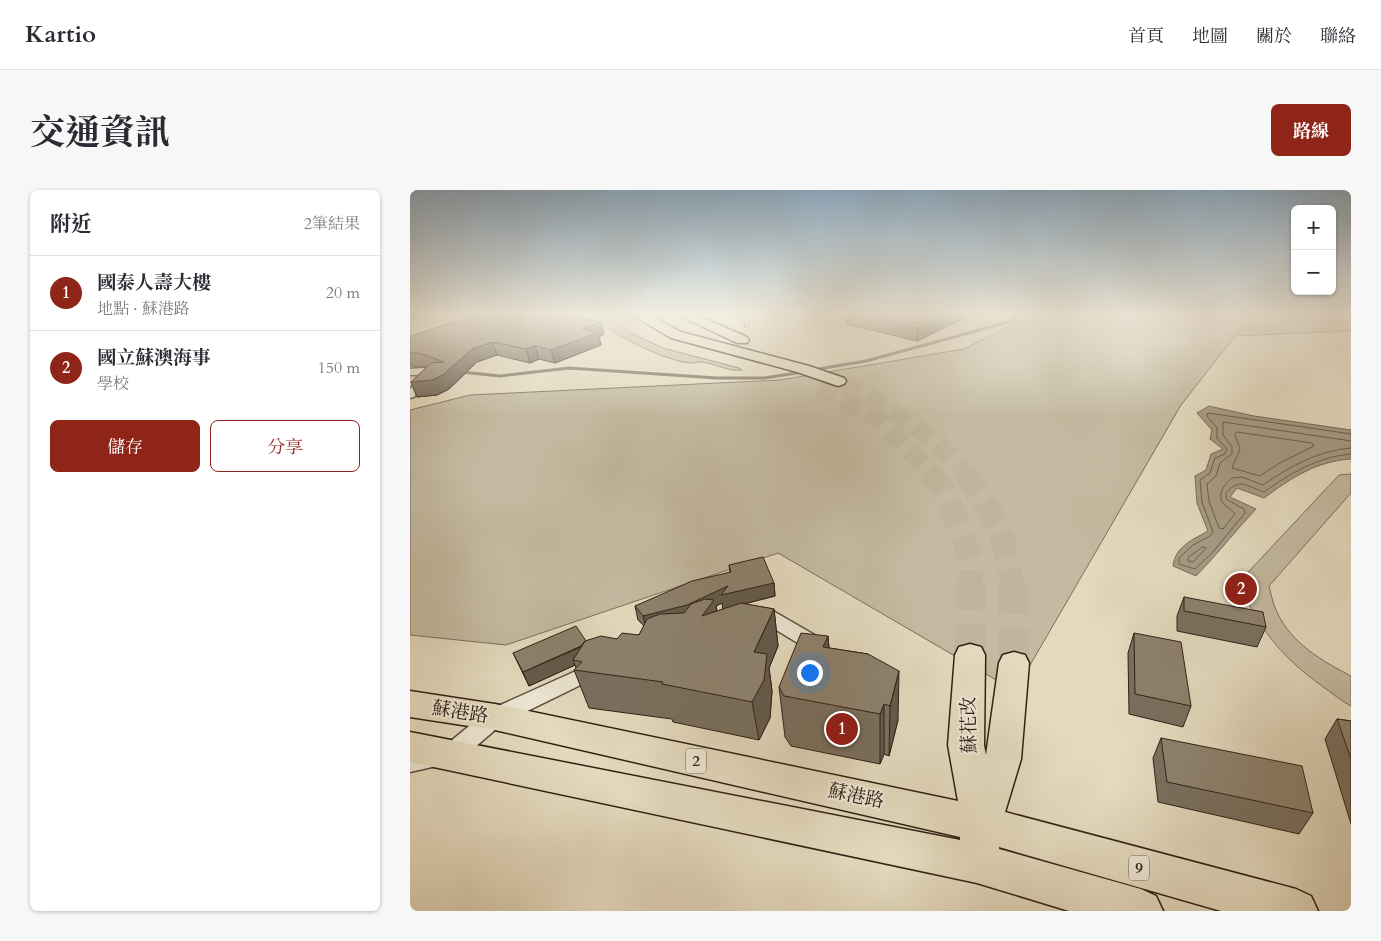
<!DOCTYPE html>
<html lang="zh-TW">
<head>
<meta charset="utf-8">
<style>
  :root { --surface:#fff; --page:#f7f7f7; --text:#2b2b33; --muted:#7c7c81; --line:#e1e1e2; --accent:#8f2418 }
  body { margin:0; font-family:Cardo,"Noto Serif TC",serif; background:var(--page); color:var(--text) }
  .controls { position:absolute; right:15px; top:15px; display:grid; overflow:hidden; border-radius:8px; box-shadow:0 1px 4px #0004 }
  .controls button { width:45px; height:45px; display:grid; place-items:center; padding:0; border:0; border-bottom:1px solid var(--line); background:var(--surface); color:var(--text); font:25px sans-serif }
  .you { position:absolute; left:399px; top:482px; width:18px; height:18px; margin:-12px; border:4px solid #fff; border-radius:50%; background:#1a73e8; box-shadow:0 0 0 8px #1a73e833 }
  .badge { display:grid; place-items:center; width:32px; height:32px; border-radius:50%; background:var(--accent); color:#fff; font-size:16px; font-weight:700 }
  .pin { position:absolute; translate:-50% -50%; border:2px solid #fff; box-shadow:0 1px 5px #0006 }
  .list { margin:0; padding:0; list-style:none }
  h2 { display:flex; justify-content:space-between; align-items:center; height:65px; margin:0; padding:0 20px; font-size:21px }
  h2 small { font-size:16px; font-weight:400; color:var(--muted) }
  .list li { display:grid; grid-template-columns:32px 1fr auto; gap:15px; align-items:center; box-sizing:border-box; height:75px; padding:0 20px; border-top:1px solid var(--line) }
  .list b { display:block; font-size:19px; white-space:nowrap }
  .list p { margin:0; font-size:16px; white-space:nowrap; color:var(--muted) }
  .list em { font-size:16px; font-style:normal; color:var(--muted) }
  .actions { display:flex; gap:10px; padding:15px 20px }
  .actions a { flex:1; padding:11px 0; border:1px solid var(--accent); border-radius:8px; text-align:center; font-size:18px; color:var(--accent) }
  .actions .main { background:var(--accent); color:#fff }
  .map { position:relative; flex:none; width:941px; height:721px; overflow:hidden; border-radius:8px }
  header { display:flex; align-items:center; gap:30px; box-sizing:border-box; height:70px; padding:0 25px; background:var(--surface); border-bottom:1px solid var(--line) }
  header strong { font-size:24px }
  nav { display:flex; gap:28px; margin-inline-start:auto; font-size:18px }
  .intro { display:flex; align-items:center; justify-content:space-between; box-sizing:border-box; height:120px; padding:0 30px }
  h1 { margin:0; font-size:35px }
  .button { padding:12px 22px; border-radius:8px; background:var(--accent); color:#fff; font-size:18px; font-weight:700 }
  main { display:flex; gap:30px; padding:0 30px }
  aside { flex:1; background:var(--surface); border-radius:8px; box-shadow:0 1px 4px #0004 }
  .map>svg:first-child { display:block }
  .green { fill:#c4baa1; stroke:#7a6e5c }
  .water { fill:#a69a84; stroke:#766a58 }
  .lines { fill:none; stroke-linecap:round; stroke-linejoin:round }
  .shore { stroke:#6a5e4d; stroke-width:1 }
  .stream { stroke:#766a58; stroke-width:3 }
  .primary-tunnel-far3 { stroke:#bfb49c; stroke-width:14; stroke-dasharray:14 8; stroke-linecap:butt }
  .primary-tunnel-far2 { stroke:#bfb49c; stroke-width:19; stroke-dasharray:19 9; stroke-linecap:butt }
  .primary-tunnel-far1 { stroke:#bfb49c; stroke-width:24; stroke-dasharray:24 12; stroke-linecap:butt }
  .primary-tunnel { stroke:#bfb49c; stroke-width:30; stroke-dasharray:30 15; stroke-linecap:butt }
  .service-casing { stroke:#5c4f40; stroke-width:2 }
  .minor-casing { stroke:#5c4f40; stroke-width:3 }
  .primary-casing { stroke:#2f2116; stroke-width:3 }
  .service { fill:#ede6d4; fill-rule:evenodd }
  .minor { fill:#ede6d4; fill-rule:evenodd }
  .primary { fill:#e3d9bd; fill-rule:evenodd }
  .wall { fill:#796f5e; stroke:#2f2116; fill-rule:evenodd }
  .shaded-wall { fill:#635a4c; stroke:#2f2116 }
  .building { fill:#8d816d; stroke:#2f2116 }
  .labels { text-anchor:middle; dominant-baseline:central; stroke-width:4; stroke-linejoin:round; paint-order:stroke }
  .shield { fill:#ede6d4; stroke:#685c4f; stroke-width:1 }
  .shield-label { font-size:15px; font-weight:bold; fill:#2f2116 }
  .near-street-label { font-size:19px; fill:#2f2116; stroke:#ede6d4 }
</style>
</head>
<body>
<header>
<strong>Kartio</strong>
<nav><a>首頁</a><a>地圖</a><a>關於</a><a>聯絡</a></nav>
</header>
<div class="intro"><h1>交通資訊</h1><a class="button">路線</a></div>
<main>
<aside>
<h2>附近<small>2筆結果</small></h2>
<ul class="list">
<li><span class="badge">1</span><div><b>國泰人壽大樓</b><p>地點 · 蘇港路</p></div><em>20 m</em></li>
<li><span class="badge">2</span><div><b>國立蘇澳海事</b><p>學校</p></div><em>150 m</em></li>
</ul>
<div class="actions"><a class="main">儲存</a><a>分享</a></div>
</aside>
<div class="map">
<svg width="941" height="721" viewBox="0 0 941 721">
  <rect width="100%" height="100%" fill="#e3d9bd"/>
  <filter id="stains"><feTurbulence type="fractalNoise" baseFrequency=".004" numOctaves="4"/><feColorMatrix values="0 0 0 0 .2 0 0 0 0 .09 0 0 0 0 .02 0 0 0 .5 -.17"/></filter>
  <radialGradient id="worn" r=".72"><stop offset=".6" stop-color="#630" stop-opacity="0"/><stop offset="1" stop-color="#630" stop-opacity=".3"/></radialGradient>
  <!-- green -->
  <path class="green" d="M178,125h19l24,18 32,15 76,20 3,2c-14,2 -27,-7 -41,-8 -4,-1 -8,2 -11,1 -29,-3 -78,-30 -102,-48z
    M620,125h321v16l-116,5 -54,69 -166,286 -237,-138 -272,92 -96,-10v-225l60,-15 310,-15 184,-31z
    M941,284v19l-82,93c2,8 4,18 8,26 14,31 45,49 74,64v30c-10,-5 -19,-13 -29,-20 -43,-31 -61,-56 -84,-103l101,-108z"/>
  <!-- water -->
  <path class="water" d="M799,216l45,10 97,14v29c-34,2 -60,19 -87,39l-27,-10 -7,9 26,12c-21,22 -39,46 -60,67l-23,-10c2,-19 19,-26 35,-35l-11,-28 -2,-27 11,-6 5,-16 12,-5 -13,-10 2,-9 -15,-17z"/>
  <g class="lines">
    <!-- shore -->
    <path class="shore" d="M827,242l75,11 2,3 -36,18 -18,12 -28,-8 8,-19 -5,-14z
      M941,244l-143,-21 -1,3 10,12v10l10,11 -2,5 -10,4 -5,15 -10,7 2,22 11,30 -3,4 -17,9 -14,13v6l16,5 17,-16 33,-40 -1,-4 -18,-10v-6c14,-16 20,-7 38,-1 27,-19 53,-35 87,-38
      M941,251l-128,-19v13l9,12v7l-12,9 -4,13 -9,8 2,17 10,27 4,1 12,-15c-3,-4 -5,-5 -9,-8 -11,-8 -3,-21 6,-28l10,-1 21,8c28,-19 54,-34 88,-37
      M793,357l3,1 -13,14 -5,-1v-3z"/>
    <!-- stream -->
    <path class="stream" d="M0,178l10,1
      M402,180l54,-9 143,-39 9,-7
      M51,182l39,4 69,-8 148,10h47l39,-6"/>
    <!-- primary-tunnel-far3 -->
    <path class="primary-tunnel-far3" d="M428,191l7,4"/>
    <!-- primary-tunnel-far2 -->
    <path class="primary-tunnel-far2" d="M433,194c45,24 90,47 122,89
      M408,197l59,31 54,55"/>
    <!-- primary-tunnel-far1 -->
    <path class="primary-tunnel-far1" d="M520,282l13,16 28,71v26
      M554,282l36,57 13,56"/>
    <!-- primary-tunnel -->
    <path class="primary-tunnel" d="M603,394l1,79
      M560,465l1,-71"/>
    <!-- service casing -->
    <g class="service-casing">
      <path id="service" d="M332,125l7,6 -2,5h-2v-5l-8,-6z"/>
    </g>
    <!-- minor casing -->
    <g class="minor-casing">
      <path id="minor" d="M14,178l12,6 -22,23 -4,1v-9l14,-14h-14v-6z
        M356,419l7,2 52,30 3,5 -3,5 -7,2 -7,-2 -48,-29 -7,1 -7,-2 -2,-4 2,-4z
        M186,472l7,2 3,5 -3,5 -100,49 -44,38 -49,11v-20l35,-6 42,-35z"/>
    </g>
    <!-- primary casing -->
    <g class="primary-casing">
      <path id="primary" d="M222,125h17l32,17 128,34 35,12 2,3 -2,3 -6,2 -41,-14 -126,-34z
        M268,125h18l51,22 2,3 -2,3h-10z
        M560,454l11,3 4,8 -1,90 2,10 13,-92 4,-8 11,-3 11,3 4,8 -8,96 -16,53 291,77 15,7 7,15h-97l-222,-64v2l142,40 15,7 7,15h-94l-92,-28 -567,-121v-30l550,108v-3l-465,-107 -85,-13v-26l85,13 463,97 -10,-56 7,-90 4,-8z"/>
    </g>
    <!-- service -->
    <use href="#service" class="service"/>
    <!-- minor -->
    <use href="#minor" class="minor"/>
    <!-- primary -->
    <use href="#primary" class="primary"/>
  </g>
  <!-- wall -->
  <path class="wall" d="M436,125h122v1l-51,25 -71,-17z
    M194,144l-5,3 2,8 -46,18 -16,-4 -9,4 -33,-8 -20,7 -28,27 -12,6 -20,2 -6,-15 16,-15h-11l-6,-2v-29z
    M319,375l45,18 1,13 -31,8 30,5 4,37 -9,22 3,23 -2,27 -11,22 -86,-18 -1,-3 -83,-11 -15,-38 2,-2 -1,-3 -46,21 -16,-33 73,-12 31,-2 22,-4 5,-9 -6,-6 -3,-14 95,-34zM312,413l1,6 -6,2 -1,-5z
    M774,407l82,30 -9,20 -80,-16v-15z
    M724,443l57,73 -8,21 -54,-13 -1,-61z
    M418,446l1,12 39,6 30,66 -9,36 -5,-2 -4,10 -89,-18 -6,-9 -6,-50z
    M927,529l14,2v103l-26,-85z
    M751,548l152,75 -14,21 -141,-32 -5,-44z"/>
  <!-- shaded-wall -->
  <path class="shaded-wall" d="M0,125h11l-11,4z
    M535,125h23v1l-51,25 1,-13z
    M191,132l3,12 -5,3 2,8 -46,18 -4,-13 31,-21z
    M82,152l5,13 -20,7 -28,27 -12,6 -20,2 -6,-15 61,-33z
    M125,156l4,13 -9,4 -4,-14z
    M364,393l1,13 -52,13 -1,-6 -6,3 5,30 -19,-20 -55,14 -4,-14 85,-30z
    M364,419l4,37 -9,22 3,23 -2,27 -11,22 -7,-38 2,-50z
    M418,446l3,49 -8,-38z
    M178,454l-15,16 2,5 -46,21 -6,-14z
    M489,481l-1,49 -9,36 1,-50z
    M474,514v50l-4,10v-50z"/>
  <!-- building -->
  <path class="building" d="M67,125h91l33,7 -19,7 15,4 -46,17 -16,-4 -9,3 -34,-7 -20,7 -29,26 -11,5 -21,2 20,-19 13,-1 -25,-9h-9v-17z
    M451,125h84l-27,13z
    M353,367l11,26 -53,12 7,-9 -41,19 -44,11 -8,-10 57,-25 39,-9 -2,-7z
    M774,407l79,15 3,15 -82,-16z
    M295,409l9,1 -12,16 39,-13 33,6 -20,43 13,2 -3,26 -12,22 -90,-18 1,-2 -89,-12 8,-8 -9,-2 12,-19 16,-5 16,3 5,-6 17,2 8,-16 13,-5 24,-1 7,-9z
    M166,436l10,15h-1l-4,5 -58,26 -10,-19z
    M391,443l27,3 -5,11 45,7 31,17 -9,35 -6,-2 -4,10 -96,-18 -5,-9z
    M724,443l47,9 10,64 -56,-12z
    M927,529l14,2v38z
    M751,548l141,28 11,47 -146,-31z"/>
  <!-- sky -->
  <linearGradient id="sky" x2="0" y2="1"><stop stop-color="#8daac0"/><stop offset="0.55" stop-color="#f2eee1"/><stop offset="1" stop-color="#f2eee1" stop-opacity="0"/></linearGradient>
  <rect width="941" height="226" fill="url(#sky)"/>
  <g class="labels">
    <!-- shield labels -->
    <g class="shield">
      <rect x="276" y="558.5" width="20" height="25" rx="4"/>
      <rect x="719" y="665.5" width="20" height="25" rx="4"/>
    </g>
    <g class="shield-label">
      <text x="286" y="571">2</text>
      <text x="729" y="678">9</text>
    </g>
    <!-- near-street labels -->
    <g class="near-street-label">
      <text transform="translate(50 522) rotate(9)">蘇港路</text>
      <text transform="translate(559 535) rotate(-91)">蘇花改</text>
      <text transform="translate(446 606) rotate(12)">蘇港路</text>
    </g>
  </g>
  <rect width="100%" height="100%" filter="url(#stains)"/>
  <rect width="100%" height="100%" fill="url(#worn)"/>
</svg>
<div class="controls">
<button>+</button>
<button>−</button>
</div>
<div class="you"></div>
<div class="pin badge" style="left:432px;top:539px">1</div>
<div class="pin badge" style="left:831px;top:399px">2</div>
</div>
</main>
</body>
</html>
